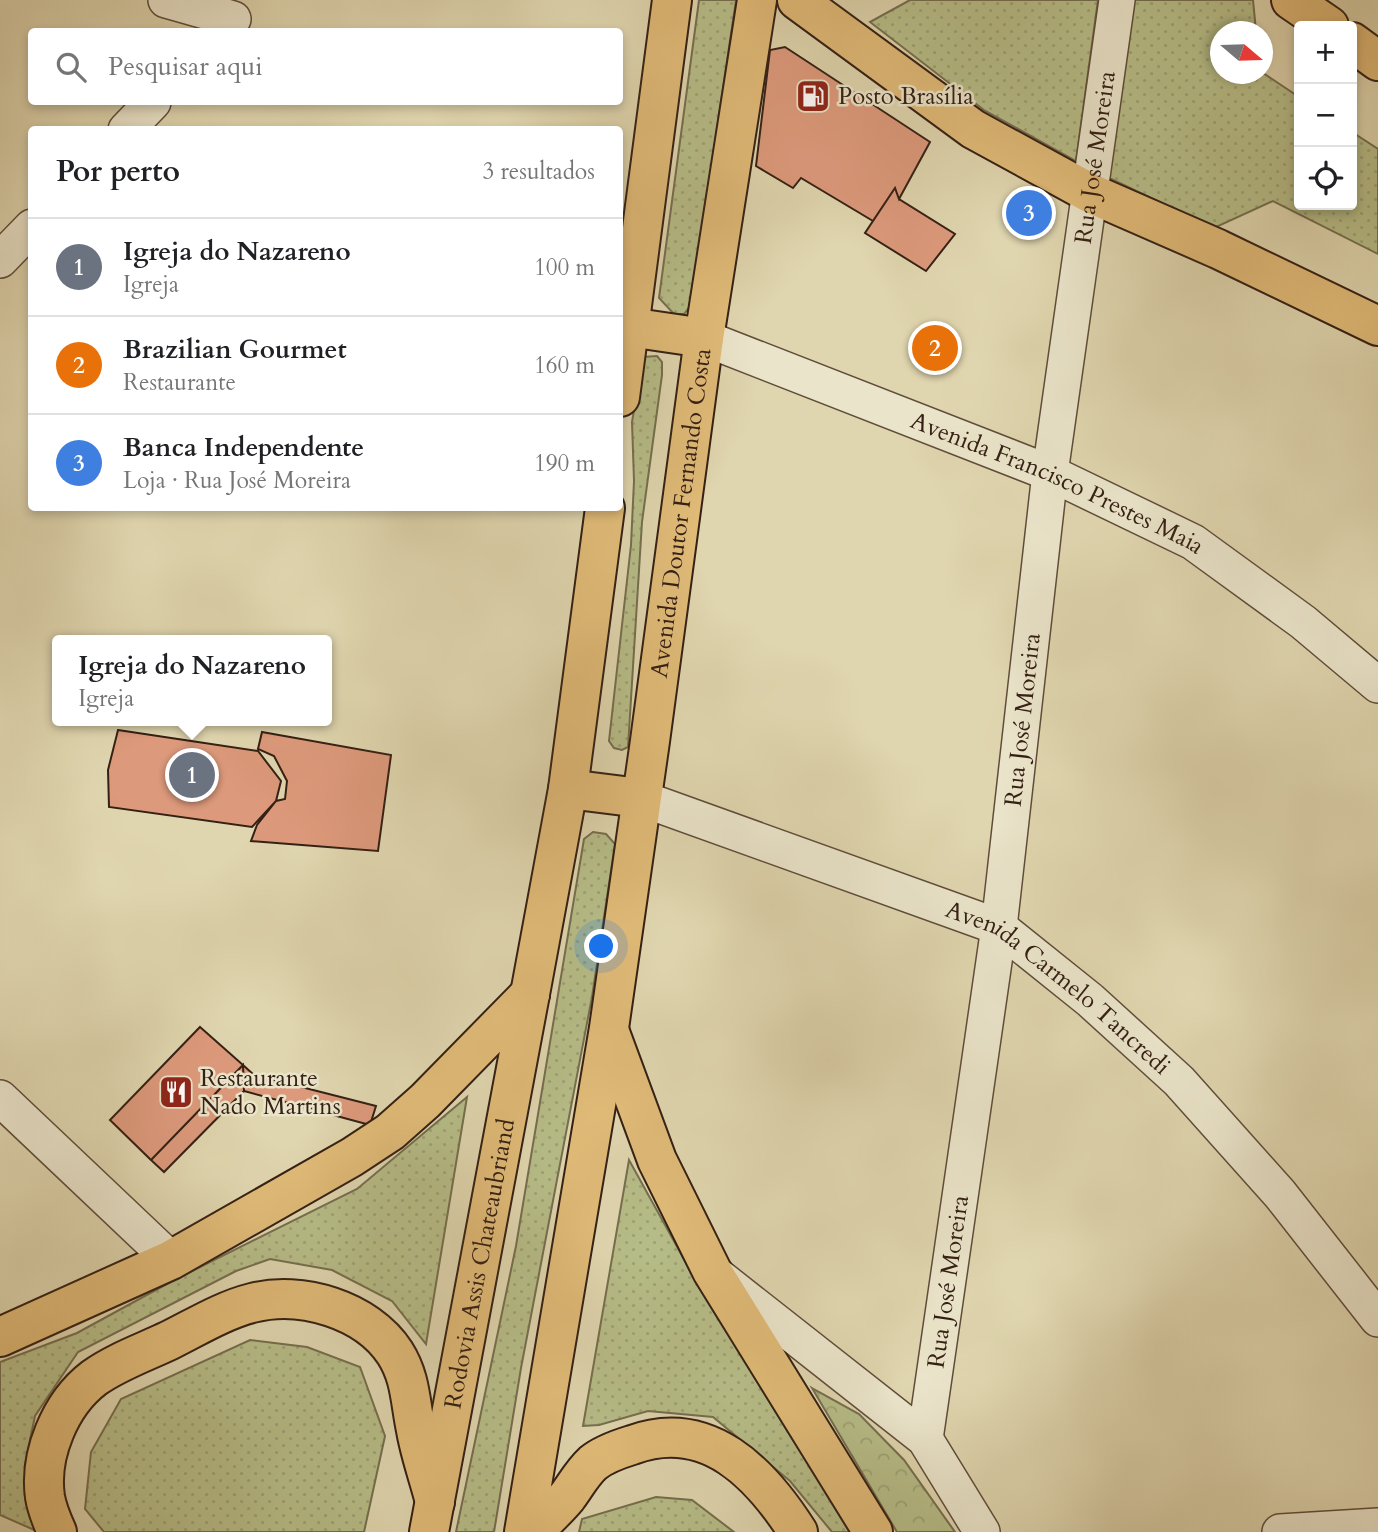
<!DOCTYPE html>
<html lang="pt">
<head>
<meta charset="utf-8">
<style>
  :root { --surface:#fff; --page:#f6f6f6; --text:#202124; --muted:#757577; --line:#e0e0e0; --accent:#111827 }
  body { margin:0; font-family:Cardo,serif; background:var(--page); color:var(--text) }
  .controls { position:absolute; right:21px; top:21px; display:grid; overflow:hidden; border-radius:7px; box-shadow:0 4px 10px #0003 }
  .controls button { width:63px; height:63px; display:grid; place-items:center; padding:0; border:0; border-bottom:2px solid var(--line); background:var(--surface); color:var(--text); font:35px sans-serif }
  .compass { position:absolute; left:1210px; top:21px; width:63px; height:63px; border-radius:50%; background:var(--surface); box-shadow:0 4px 10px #0003; rotate:109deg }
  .you { position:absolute; left:602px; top:947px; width:24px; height:24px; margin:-18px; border:5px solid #fff; border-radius:50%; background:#1a73e8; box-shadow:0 0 0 10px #1a73e833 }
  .badge { display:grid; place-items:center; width:46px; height:46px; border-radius:50%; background:var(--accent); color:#fff; font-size:23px; font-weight:700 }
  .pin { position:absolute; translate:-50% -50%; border:4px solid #fff; box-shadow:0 2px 7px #0006 }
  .popup { position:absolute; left:52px; top:635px; width:280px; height:91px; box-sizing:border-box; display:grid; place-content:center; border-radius:7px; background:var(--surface); filter:drop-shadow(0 2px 5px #0005); font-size:23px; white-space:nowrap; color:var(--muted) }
  .popup b { font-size:26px; color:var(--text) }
  .popup::after { content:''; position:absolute; left:50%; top:100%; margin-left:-14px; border:14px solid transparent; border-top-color:var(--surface) }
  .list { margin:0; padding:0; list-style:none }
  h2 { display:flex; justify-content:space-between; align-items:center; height:91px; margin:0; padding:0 28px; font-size:30px }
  h2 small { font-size:23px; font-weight:400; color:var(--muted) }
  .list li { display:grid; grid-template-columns:46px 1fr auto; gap:21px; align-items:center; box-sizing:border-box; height:98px; padding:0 28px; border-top:2px solid var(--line) }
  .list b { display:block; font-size:26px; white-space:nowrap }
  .list p { margin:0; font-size:23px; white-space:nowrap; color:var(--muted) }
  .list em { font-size:23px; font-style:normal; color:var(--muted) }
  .icon { flex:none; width:38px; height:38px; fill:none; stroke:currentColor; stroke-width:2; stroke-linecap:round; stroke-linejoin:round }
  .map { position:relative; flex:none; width:1378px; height:1532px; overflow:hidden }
  .search { position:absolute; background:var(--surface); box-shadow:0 4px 10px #0003; left:28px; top:28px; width:595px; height:77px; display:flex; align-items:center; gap:18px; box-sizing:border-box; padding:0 24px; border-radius:7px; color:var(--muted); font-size:26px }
  .panel { position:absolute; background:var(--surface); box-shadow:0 4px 10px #0003; left:28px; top:126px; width:595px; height:385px; border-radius:7px }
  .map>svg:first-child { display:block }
  .grass { fill:url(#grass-dots); stroke:#756e4e; stroke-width:2 }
  .forest { fill:url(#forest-crowns); stroke:#756e4e; stroke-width:2 }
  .building { fill:#dc997b; stroke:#342014; stroke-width:2 }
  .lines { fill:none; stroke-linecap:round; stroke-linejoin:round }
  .minor-casing { stroke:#5f4d3a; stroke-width:38 }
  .major-casing { stroke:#342014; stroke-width:42 }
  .highway-casing { stroke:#342014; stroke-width:42 }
  .minor { stroke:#eae4ca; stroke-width:35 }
  .major { stroke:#e0ba77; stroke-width:38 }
  .highway { stroke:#e0ba77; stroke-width:38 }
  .labels { text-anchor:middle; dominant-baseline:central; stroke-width:5; stroke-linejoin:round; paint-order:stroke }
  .poi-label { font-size:24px; fill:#342014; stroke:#eae4ca; text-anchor:start }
  .street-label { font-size:24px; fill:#342014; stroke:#eae4ca }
</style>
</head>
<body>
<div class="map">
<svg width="1378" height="1532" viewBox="0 0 1378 1532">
  <defs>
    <pattern id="grass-dots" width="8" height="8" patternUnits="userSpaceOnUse" patternTransform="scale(1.75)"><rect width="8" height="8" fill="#b6bc87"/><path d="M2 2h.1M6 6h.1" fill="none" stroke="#9da174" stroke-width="1.8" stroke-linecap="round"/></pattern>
    <pattern id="forest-crowns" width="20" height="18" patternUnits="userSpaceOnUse" patternTransform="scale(1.75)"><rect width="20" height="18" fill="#b6bc87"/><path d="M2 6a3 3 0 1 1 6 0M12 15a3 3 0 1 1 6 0" fill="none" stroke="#9da174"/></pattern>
  </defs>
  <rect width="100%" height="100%" fill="#dfd5ae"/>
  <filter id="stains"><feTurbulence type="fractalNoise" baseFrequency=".00286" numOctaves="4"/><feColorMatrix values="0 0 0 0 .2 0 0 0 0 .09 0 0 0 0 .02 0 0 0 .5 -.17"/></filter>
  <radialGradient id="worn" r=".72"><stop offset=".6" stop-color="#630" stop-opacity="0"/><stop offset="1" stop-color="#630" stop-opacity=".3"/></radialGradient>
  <!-- grass -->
  <path class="grass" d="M699,0h37l-45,305 -7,9h-10l-15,-16z
    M910,0h188l-22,161 -92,-51 -114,-88z
    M1131,0h122l3,31 -36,1v42l43,-1 36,24v108h53v-73l26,17v105l-105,-53 -59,27 -107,-51z
    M657,356l5,6v13l-20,147 -14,225 -6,3 -8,-2 -5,-7 22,-196 3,-64 -2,-59 11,-65z
    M593,832l13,2 9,10 -23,153 -71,371 -27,164h-38l60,-286 68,-407z
    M467,1097l-41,247 -34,-43 -60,-31 -62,-11 -34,12 -158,81 -43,64 -10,48 22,68h-8l-39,-17v-153l77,-29 99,-54 181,-90z
    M629,1160l67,121 154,251h-18l-42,-51 -77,-64 -65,-6 -49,14 -16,1z
    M250,1340l57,7 53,20 25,69 -21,96h-260l-19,-23 6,-57 30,-53z
    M656,1497l36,3 42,32h-155l3,-13z"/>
  <!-- forest -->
  <path class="forest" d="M812,1388l47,26 45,46 51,72h-58z"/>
  <!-- building -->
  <path class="building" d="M785,47l145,95 -31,57 -4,-11 -22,33 -72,-43 -8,10 -37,-22 14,-116z
    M895,188l4,11 56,35 -29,37 -61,-38z
    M1026,204l13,8 -6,10 -13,-9z
    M118,730l140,21 23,30 -5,20 -24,26 -143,-20 -1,-37z
    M262,732l129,23 -13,96 -127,-10 6,-16 19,-24 9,-2 2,-18 -13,-25 -16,-7z
    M200,1027l43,38 -92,95 -41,-40z
    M243,1065l1,26 -80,81 -13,-12z
    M243,1065l11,10 122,31 -6,19 -126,-34z"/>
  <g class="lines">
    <!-- minor casing -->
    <g class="minor-casing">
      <g id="minor">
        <path d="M166,0l67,19"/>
        <path d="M126,130l27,-28"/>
        <path d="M0,260l32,-33"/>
        <path id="s1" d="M704,338l346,135 143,69 110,80 75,63"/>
        <path id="s2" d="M640,798l359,129 91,73 89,81 101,113 98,125"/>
        <path d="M0,1098l171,162"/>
        <path d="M719,1277l206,162 57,93"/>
        <path id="s3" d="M925,1439l74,-512 51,-454 67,-473"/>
        <path d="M1280,1532l98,-6"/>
      </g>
    </g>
    <!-- major casing -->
    <g class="major-casing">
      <g id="major">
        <path d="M797,0l176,129 117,64 128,56 160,77"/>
        <path d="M1291,0l38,26"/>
        <path d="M1352,42l26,19"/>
        <path d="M629,327l75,11"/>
        <path d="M620,397l52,-397"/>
        <path d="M568,789l72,9"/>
        <path d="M530,994l38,-205 37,-281"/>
        <path d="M609,1030l48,130 55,111 161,261"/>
        <path id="s4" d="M524,1532l85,-504 41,-287 54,-403 53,-338"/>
      </g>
    </g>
    <!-- highway casing -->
    <g class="highway-casing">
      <g id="highway">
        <path d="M0,1337l171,-77 181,-103 38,-25 35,-31 105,-107"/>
        <path d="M57,1532c-5,-11 -10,-23 -12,-35 -6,-42 15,-93 49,-119 22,-16 51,-26 76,-38 26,-13 54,-30 82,-37 49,-13 115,7 143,50 16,25 15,49 21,77 4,24 13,48 19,72"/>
        <path id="s5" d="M429,1532l101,-538"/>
        <path d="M533,1532c11,-11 24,-23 34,-35 9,-12 15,-24 26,-34 11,-9 26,-14 39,-18 76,-28 129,29 166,87"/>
      </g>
    </g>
    <!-- minor -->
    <use href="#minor" class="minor"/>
    <!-- major -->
    <use href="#major" class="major"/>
    <!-- highway -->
    <use href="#highway" class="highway"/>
  </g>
  <!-- icons -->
  <defs>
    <g id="fuel-square" transform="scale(1.75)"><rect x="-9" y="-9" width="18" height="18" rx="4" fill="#8f2418" stroke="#eae4ca"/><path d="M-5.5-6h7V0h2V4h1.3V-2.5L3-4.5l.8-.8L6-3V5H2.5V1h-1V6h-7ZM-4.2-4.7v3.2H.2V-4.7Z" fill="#fff"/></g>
    <g id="restaurant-square" transform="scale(1.75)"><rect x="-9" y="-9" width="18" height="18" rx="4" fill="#8f2418" stroke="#eae4ca"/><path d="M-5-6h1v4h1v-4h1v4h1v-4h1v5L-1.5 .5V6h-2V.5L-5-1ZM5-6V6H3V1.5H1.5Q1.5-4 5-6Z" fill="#fff"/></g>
  </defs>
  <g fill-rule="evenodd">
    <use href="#fuel-square" x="813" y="96"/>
    <use href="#restaurant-square" x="176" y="1092"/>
  </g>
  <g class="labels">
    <!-- poi labels -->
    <g class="poi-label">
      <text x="838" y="96">Posto Brasília</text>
      <text x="200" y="1078">Restaurante<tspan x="200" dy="28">Nado Martins</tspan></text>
    </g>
    <!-- street labels -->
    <g class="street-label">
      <text stroke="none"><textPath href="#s3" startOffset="1293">Rua José Moreira</textPath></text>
      <text stroke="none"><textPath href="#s1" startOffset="382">Avenida Francisco Prestes Maia</textPath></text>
      <text stroke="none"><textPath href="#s4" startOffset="1031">Avenida Doutor Fernando Costa</textPath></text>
      <text stroke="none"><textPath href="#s3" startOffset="726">Rua José Moreira</textPath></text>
      <text stroke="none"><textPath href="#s2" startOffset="464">Avenida Carmelo Tancredi</textPath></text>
      <text stroke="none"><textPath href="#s5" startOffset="273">Rodovia Assis Chateaubriand</textPath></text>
      <text stroke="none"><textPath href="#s3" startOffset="159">Rua José Moreira</textPath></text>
    </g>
  </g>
  <rect width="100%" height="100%" filter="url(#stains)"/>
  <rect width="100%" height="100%" fill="url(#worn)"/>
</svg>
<div class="controls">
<button>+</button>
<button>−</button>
<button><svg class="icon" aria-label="locate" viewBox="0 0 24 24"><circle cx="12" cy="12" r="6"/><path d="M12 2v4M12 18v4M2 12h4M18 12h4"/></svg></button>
</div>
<svg class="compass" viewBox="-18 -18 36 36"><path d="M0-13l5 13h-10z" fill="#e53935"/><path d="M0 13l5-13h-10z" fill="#757577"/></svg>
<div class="you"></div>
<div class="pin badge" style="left:192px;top:775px;background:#6b7280">1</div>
<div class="popup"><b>Igreja do Nazareno</b>Igreja</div>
<div class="pin badge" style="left:935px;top:348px;background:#e8710a">2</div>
<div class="pin badge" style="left:1029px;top:213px;background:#3f7fe0">3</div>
<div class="search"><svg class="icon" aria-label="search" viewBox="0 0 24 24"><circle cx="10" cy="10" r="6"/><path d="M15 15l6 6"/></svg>Pesquisar aqui</div>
<section class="panel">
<h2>Por perto<small>3 resultados</small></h2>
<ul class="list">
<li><span class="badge" style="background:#6b7280">1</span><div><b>Igreja do Nazareno</b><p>Igreja</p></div><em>100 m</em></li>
<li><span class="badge" style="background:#e8710a">2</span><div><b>Brazilian Gourmet</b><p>Restaurante</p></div><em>160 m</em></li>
<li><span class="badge" style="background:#3f7fe0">3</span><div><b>Banca Independente</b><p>Loja · Rua José Moreira</p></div><em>190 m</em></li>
</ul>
</section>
</div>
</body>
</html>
